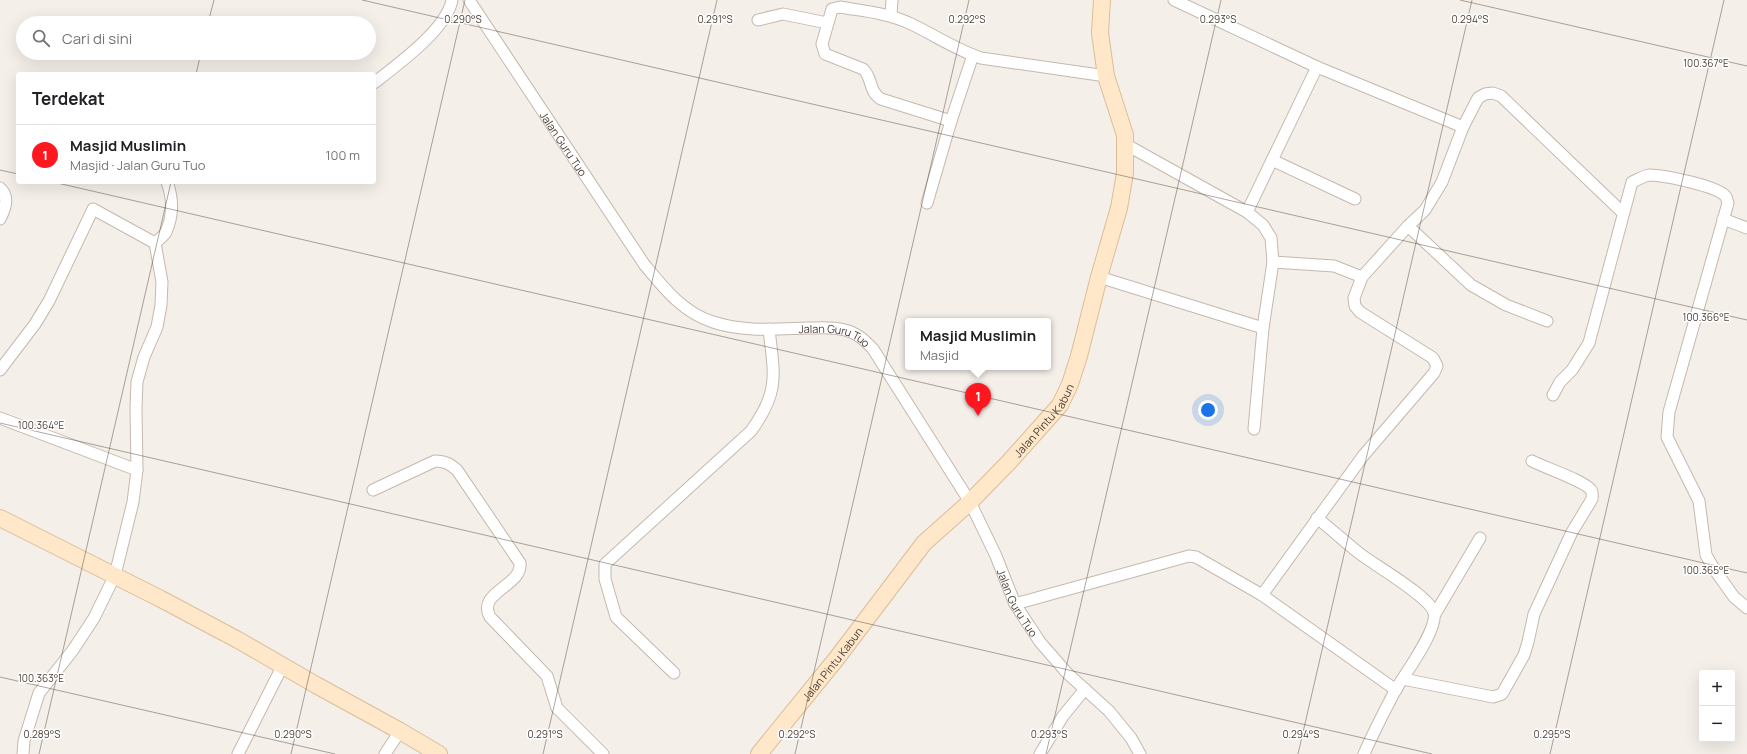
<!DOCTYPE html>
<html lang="id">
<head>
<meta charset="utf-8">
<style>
  :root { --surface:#fff; --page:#f2f2f2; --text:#202124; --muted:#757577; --line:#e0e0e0; --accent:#ff171f }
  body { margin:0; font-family:Manrope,sans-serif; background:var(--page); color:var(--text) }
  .controls { position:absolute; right:12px; bottom:12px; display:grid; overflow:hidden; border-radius:4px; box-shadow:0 4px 16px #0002 }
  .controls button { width:36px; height:36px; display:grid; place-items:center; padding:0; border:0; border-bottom:1px solid var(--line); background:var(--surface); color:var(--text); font:20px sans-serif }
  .you { position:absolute; left:1208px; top:410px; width:14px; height:14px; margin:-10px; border:3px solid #fff; border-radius:50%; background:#1a73e8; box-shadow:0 0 0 6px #1a73e833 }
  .badge { display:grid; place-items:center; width:26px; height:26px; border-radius:50%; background:var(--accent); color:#fff; font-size:13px; font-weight:700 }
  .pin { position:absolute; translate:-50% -33px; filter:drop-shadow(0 1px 2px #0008) }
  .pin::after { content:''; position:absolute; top:21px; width:14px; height:12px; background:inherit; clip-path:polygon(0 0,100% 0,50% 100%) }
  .popup { position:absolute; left:905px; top:318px; width:146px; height:52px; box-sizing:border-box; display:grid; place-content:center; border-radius:4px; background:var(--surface); filter:drop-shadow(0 1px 3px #0005); font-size:13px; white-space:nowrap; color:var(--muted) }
  .popup b { font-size:15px; color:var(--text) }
  .popup::after { content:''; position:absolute; left:50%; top:100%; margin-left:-8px; border:8px solid transparent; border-top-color:var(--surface) }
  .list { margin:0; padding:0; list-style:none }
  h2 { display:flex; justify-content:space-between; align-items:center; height:52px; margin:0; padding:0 16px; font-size:17px }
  h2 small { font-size:13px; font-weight:400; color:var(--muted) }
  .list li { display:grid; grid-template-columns:26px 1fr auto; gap:12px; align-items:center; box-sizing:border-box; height:60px; padding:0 16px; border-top:1px solid var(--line) }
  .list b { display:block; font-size:15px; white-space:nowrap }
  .list p { margin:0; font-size:13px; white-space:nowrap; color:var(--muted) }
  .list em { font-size:13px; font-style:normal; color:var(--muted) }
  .icon { flex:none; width:22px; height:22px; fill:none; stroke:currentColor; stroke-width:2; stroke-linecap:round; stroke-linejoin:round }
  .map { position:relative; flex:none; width:1747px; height:754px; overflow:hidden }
  .search { position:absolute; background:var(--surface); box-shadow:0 4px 16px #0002; left:16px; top:16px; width:360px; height:44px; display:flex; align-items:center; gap:10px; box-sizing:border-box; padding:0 14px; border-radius:22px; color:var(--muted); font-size:15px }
  .panel { position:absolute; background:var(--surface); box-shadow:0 4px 16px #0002; left:16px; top:72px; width:360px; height:112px; border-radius:4px }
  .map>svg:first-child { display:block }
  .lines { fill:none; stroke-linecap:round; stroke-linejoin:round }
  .street-casing { stroke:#c5b8ae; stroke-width:13 }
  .secondary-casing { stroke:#dbbd98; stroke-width:18 }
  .street { stroke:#fff; stroke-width:11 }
  .secondary { stroke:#ffe8ca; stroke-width:16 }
  .ticks { fill:none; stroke:#4a3f37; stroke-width:1; stroke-opacity:0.45 }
  .labels { text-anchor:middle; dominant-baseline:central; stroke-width:3; stroke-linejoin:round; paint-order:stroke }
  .street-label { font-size:11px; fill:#4a3f37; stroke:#fff }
  .ticks-label { font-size:10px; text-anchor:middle; fill:#4a3f37; stroke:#fff; stroke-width:3; stroke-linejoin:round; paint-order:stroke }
</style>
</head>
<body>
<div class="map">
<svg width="1747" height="754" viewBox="0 0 1747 754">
  <rect width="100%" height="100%" fill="#f5efe9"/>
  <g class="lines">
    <!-- street casing -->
    <g class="street-casing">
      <g id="street">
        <path id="s1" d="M469,0l175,264c19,23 39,49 69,58 30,10 62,7 94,6 15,0 33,-2 48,6 7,3 12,9 18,15l97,153 26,54 19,48 25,38 27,31 42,38 22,27 9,16"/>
        <path d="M1174,0l143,67 146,60"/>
        <path d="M891,16l1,-16"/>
        <path d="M758,20l25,-6 44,9"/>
        <path d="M374,83c23,-18 73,-54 78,-83"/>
        <path d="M951,121l-70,-22c-13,-8 -8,-21 -18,-30l-38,-15 -3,-10 10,-35 8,-2c23,4 48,6 69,16 24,11 47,27 72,35l125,18"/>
        <path d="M1125,144l122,68 16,13 8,13 2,24 -10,66 -9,101"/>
        <path d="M1272,160l83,39"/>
        <path d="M0,188c10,9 5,21 0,31"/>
        <path d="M927,203l24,-82 22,-66"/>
        <path d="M1247,212l70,-145"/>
        <path d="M1723,219l24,9"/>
        <path d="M1408,226l63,59 35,20 41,16"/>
        <path d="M155,243c3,-3 9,-7 11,-11 7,-16 7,-34 1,-50"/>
        <path d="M1273,262l61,4 28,11"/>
        <path d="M1099,277l164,51"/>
        <path d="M0,370l35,-46 14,-23 44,-92 62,34"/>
        <path d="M1553,395l7,-13 12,-12 17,-27 43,-161c5,-2 12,-6 17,-7 13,0 71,11 77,22 1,2 1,4 2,6l-59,209 -2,25 32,64 7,54 8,14 20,28 13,11"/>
        <path d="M0,418l137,52"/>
        <path d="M373,490l62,-29c10,0 15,3 22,9l63,93c3,23 -44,29 -30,54l57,59 10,32 46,46"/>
        <path d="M1317,518c14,11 28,24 42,35 15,12 72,44 75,60 4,17 -30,62 -39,78 -11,21 -22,42 -31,63"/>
        <path d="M1262,595l101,-139 71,-83 3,-7 -4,-8 -73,-46 -5,-6 -1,-8 8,-21 46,-51 17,-16 17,-28 21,-55 15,-29 7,-4 8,-1 8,3 121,116"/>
        <path d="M1015,604l174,-48 7,1 66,38 134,95"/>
        <path d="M1435,614l45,-76"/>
        <path d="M674,673l-58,-56 -11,-38v-15l146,-133c29,-40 23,-56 18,-102"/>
        <path d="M1403,679l90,18 9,-3 22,-39 4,-13 6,-28 38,-82 20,-33c0,-3 1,-7 -1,-9 -6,-9 -48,-23 -59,-29"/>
        <path d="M23,754l1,-13 15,-48 34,-43 21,-32 21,-43 18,-73 4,-32 -1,-62 1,-26 7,-25 13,-30 4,-22 1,-23 -7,-39"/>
        <path d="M238,754l45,-89"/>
        <path d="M385,754l15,-23"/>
        <path d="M1040,754l23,-38 22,-27"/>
      </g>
    </g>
    <!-- secondary casing -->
    <g class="secondary-casing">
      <g id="secondary">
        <path d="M0,518l161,81 77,41 78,45 84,46 39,23"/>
        <path id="s2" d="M759,754l78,-96 87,-115 46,-41 39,-40 51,-57 10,-21 9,-28 20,-79 20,-69 6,-35v-38l-19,-59 -6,-43 2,-33"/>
      </g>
    </g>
    <!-- street -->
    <use href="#street" class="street"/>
    <!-- secondary -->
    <use href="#secondary" class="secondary"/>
  </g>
  <!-- ticks -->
  <path class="ticks" d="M362,0l1385,320M1460,0l287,66M208,23l6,-23M196,74l5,-21M0,170l18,4M53,182l1694,391M0,423l1432,331M0,677l335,77M39,754l132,-572M291,754l174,-754M543,754l174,-754M795,754l174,-754M1046,754l175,-754M1298,754l174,-754M1550,754l174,-754"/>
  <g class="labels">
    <!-- street labels -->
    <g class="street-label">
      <text stroke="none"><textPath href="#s1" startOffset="172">Jalan Guru Tuo</textPath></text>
      <text stroke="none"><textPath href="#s1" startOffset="532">Jalan Guru Tuo</textPath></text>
      <text stroke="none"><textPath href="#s2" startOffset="440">Jalan Pintu Kabun</textPath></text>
      <text stroke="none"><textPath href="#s1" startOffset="868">Jalan Guru Tuo</textPath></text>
      <text stroke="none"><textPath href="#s2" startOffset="116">Jalan Pintu Kabun</textPath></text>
    </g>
  </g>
  <g class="ticks-label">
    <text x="1470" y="23">0.294°S</text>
    <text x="463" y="23">0.290°S</text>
    <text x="715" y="23">0.291°S</text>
    <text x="967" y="23">0.292°S</text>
    <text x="1218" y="23">0.293°S</text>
    <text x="1706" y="67">100.367°E</text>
    <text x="1706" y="321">100.366°E</text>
    <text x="41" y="429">100.364°E</text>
    <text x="1706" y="574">100.365°E</text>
    <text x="41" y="682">100.363°E</text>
    <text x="42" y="738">0.289°S</text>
    <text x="293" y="738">0.290°S</text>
    <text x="545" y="738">0.291°S</text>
    <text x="797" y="738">0.292°S</text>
    <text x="1049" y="738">0.293°S</text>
    <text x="1301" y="738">0.294°S</text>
    <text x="1552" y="738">0.295°S</text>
  </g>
</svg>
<div class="controls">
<button>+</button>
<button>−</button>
</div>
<div class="you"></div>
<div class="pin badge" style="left:978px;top:416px">1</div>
<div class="popup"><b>Masjid Muslimin</b>Masjid</div>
<div class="search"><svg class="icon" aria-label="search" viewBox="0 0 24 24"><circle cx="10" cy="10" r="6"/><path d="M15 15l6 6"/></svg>Cari di sini</div>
<section class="panel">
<h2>Terdekat<small></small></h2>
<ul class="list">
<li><span class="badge">1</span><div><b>Masjid Muslimin</b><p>Masjid · Jalan Guru Tuo</p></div><em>100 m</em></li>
</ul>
</section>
</div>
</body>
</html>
